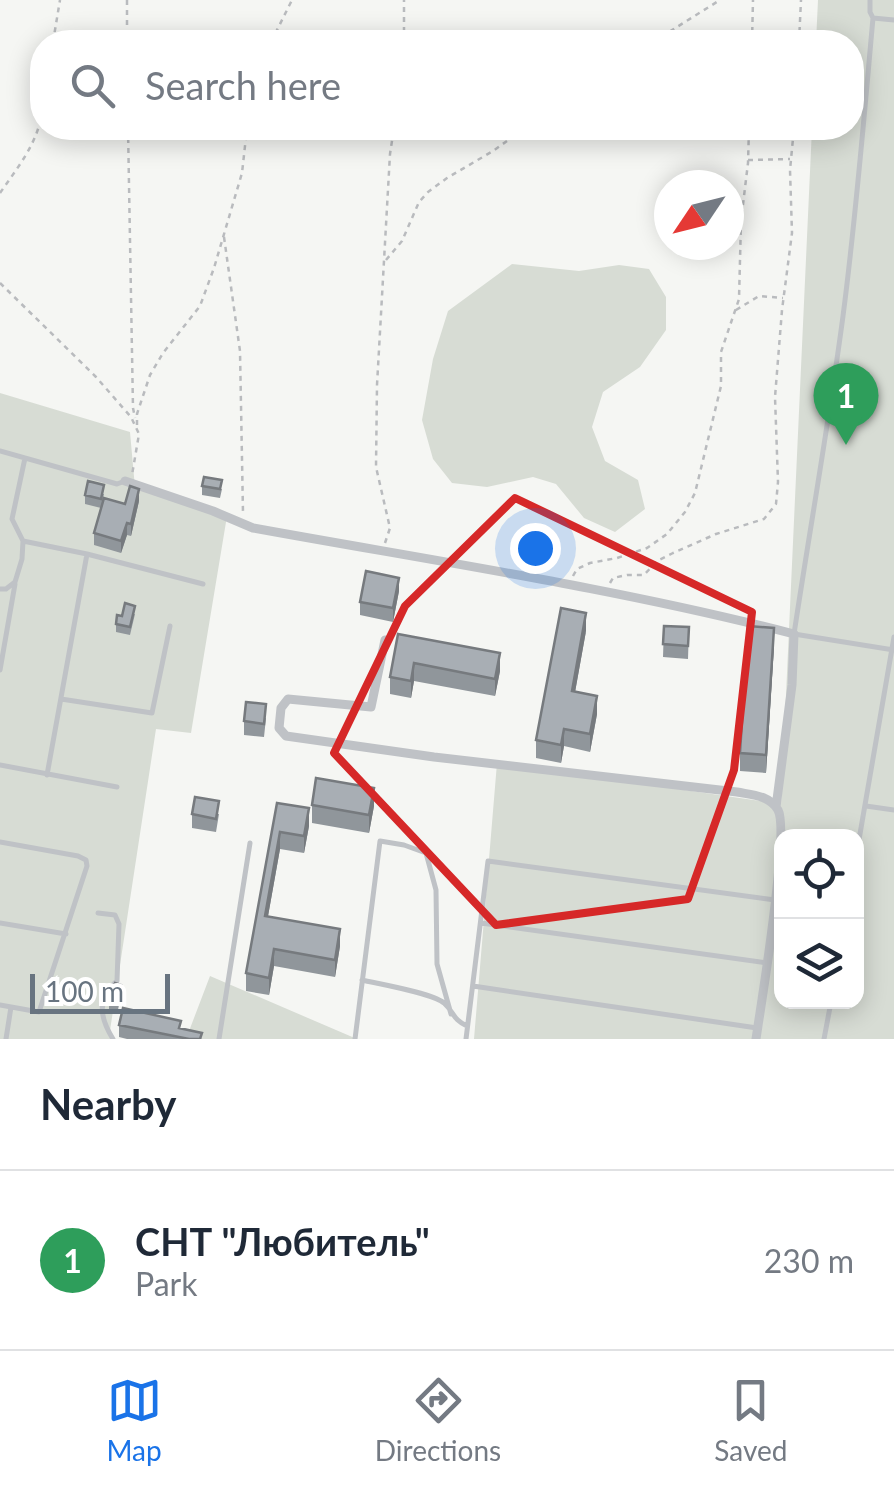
<!DOCTYPE html>
<html lang="en">
<head>
<meta charset="utf-8">
<style>
  :root { --surface:#fff; --page:#f2f2f3; --text:#1f2937; --muted:#747a83; --line:#e0e1e3; --accent:#1a73e8 }
  body { margin:0; font-family:Lato,sans-serif; background:var(--page); color:var(--text) }
  .controls { position:absolute; right:30px; bottom:30px; display:grid; overflow:hidden; border-radius:20px; box-shadow:0 5px 25px #0003 }
  .controls button { width:90px; height:90px; display:grid; place-items:center; padding:0; border:0; border-bottom:2px solid var(--line); background:var(--surface); color:var(--text); font:50px sans-serif }
  .compass { position:absolute; left:654px; top:170px; width:90px; height:90px; border-radius:50%; background:var(--surface); box-shadow:0 5px 25px #0003; rotate:235deg }
  .scale { position:absolute; left:30px; bottom:25px; width:140px; box-sizing:border-box; padding-left:10px; border:5px solid #687480; border-top:0; font-size:28px; line-height:35px; white-space:nowrap; color:#687480; -webkit-text-stroke:8px #fff; paint-order:stroke }
  .you { position:absolute; left:535px; top:548px; width:35px; height:35px; margin:-25px; border:8px solid #fff; border-radius:50%; background:#1a73e8; box-shadow:0 0 0 15px #1a73e833 }
  .badge { display:grid; place-items:center; width:65px; height:65px; border-radius:50%; background:var(--accent); color:#fff; font-size:32px; font-weight:700 }
  .pin { position:absolute; translate:-50% -82px; filter:drop-shadow(0 2px 5px #0008) }
  .pin::after { content:''; position:absolute; top:52px; width:35px; height:30px; background:inherit; clip-path:polygon(0 0,100% 0,50% 100%) }
  .list { margin:0; padding:0; list-style:none }
  h2 { display:flex; justify-content:space-between; align-items:center; height:130px; margin:0; padding:0 40px; font-size:42px }
  h2 small { font-size:32px; font-weight:400; color:var(--muted) }
  .list li { display:grid; grid-template-columns:65px 1fr auto; gap:30px; align-items:center; box-sizing:border-box; height:180px; padding:0 40px; border-top:2px solid var(--line) }
  .list b { display:block; font-size:38px; white-space:nowrap }
  .list p { margin:0; font-size:32px; white-space:nowrap; color:var(--muted) }
  .list em { font-size:32px; font-style:normal; color:var(--muted) }
  .icon { flex:none; width:55px; height:55px; fill:none; stroke:currentColor; stroke-width:2; stroke-linecap:round; stroke-linejoin:round }
  .map { position:relative; flex:none; width:894px; height:1039px; overflow:hidden }
  .search { position:absolute; background:var(--surface); box-shadow:0 5px 25px #0003; left:30px; right:30px; top:30px; height:110px; display:flex; align-items:center; gap:25px; box-sizing:border-box; padding:0 35px; border-radius:40px; color:var(--muted); font-size:38px }
  .sheet { height:310px; background:var(--surface) }
  nav { display:flex; justify-content:space-around; align-items:center; box-sizing:border-box; height:140px; border-top:2px solid var(--line); background:var(--surface); font-size:28px; color:var(--muted) }
  nav a { display:grid; justify-items:center; gap:5px }
  nav .on { color:var(--accent) }
  .map>svg:first-child { display:block }
  .green { fill:#d7dcd4; fill-rule:evenodd }
  .lines { fill:none; stroke-linecap:round; stroke-linejoin:round }
  .path { stroke:#b9bbbe; stroke-width:2.5; stroke-dasharray:5 5; stroke-linecap:butt }
  .service { stroke:#bfc2c6; stroke-width:5 }
  .minor { stroke:#bfc2c6; stroke-width:9 }
  .wall { fill:#90969b }
  .shaded-wall { fill:#767a7e }
  .building { fill:#a8aeb4; stroke:#767a7e; stroke-width:2.5 }
  .marked { fill:none; stroke:#d62828; stroke-width:8; stroke-linejoin:round }
</style>
</head>
<body>
<div class="map">
<svg width="894" height="1039" viewBox="0 0 894 1039">
  <rect width="100%" height="100%" fill="#f5f6f3"/>
  <!-- green -->
  <path class="green" d="M818,0h76v1039h-420l23,-276 284,41 31,-676h40v-86h-36zM782,836h74v166h-74z
    M512,264l67,7 40,-6 30,4 17,28v33l-26,37 -37,25 -11,35 13,34 33,19 7,29 -30,23 -31,-14 -28,-34 -23,-7 -46,10 -35,-4 -19,-24 -11,-39 11,-61 15,-48z
    M0,393l130,39 5,56 92,28 -36,217 -35,-4 -47,308 6,2h-115z
    M210,976l147,63h-171z"/>
  <g class="lines">
    <!-- path -->
    <path class="path" d="M127,0v42
      M53,42l7,-42
      M271,42l21,-42
      M404,42v-42
      M653,42l67,-42
      M752,42l1,-42
      M799,42l2,-42
      M128,128l5,280 2,10
      M748,160l42,-1
      M0,193c18,-26 37,-49 42,-80
      M224,237l16,114 3,162
      M386,260l16,-19 17,-39 9,-10 19,-14 46,-27 32,-23
      M0,283l96,94 35,40 8,17 -7,41
      M736,310l23,-14 24,2
      M137,425v-11l13,-39 13,-22 37,-47 14,-38 28,-95 5,-45
      M385,543l5,-15 -14,-61 1,-82 13,-231 4,-26
      M573,576l4,-7 13,-6 27,-5 30,-10 20,-14 18,-22 10,-19 26,-107v-34l18,-53 2,-78 7,-58 1,-35
      M610,583l3,-5 14,-3h17l13,-14 16,-8 43,-19 48,-15 12,-15 2,-22 -3,-85 7,-87 10,-77 -2,-63 4,-42"/>
    <!-- service -->
    <path class="service" d="M870,0v12l3,6
      M894,20l-21,-2c-9,99 -17,199 -30,298 -14,106 -33,212 -49,318l100,16
      M0,451l117,33 8,-3
      M23,541l64,13 116,30
      M0,589h6l9,-7 7,-23 1,-18 -11,-22 13,-61
      M0,670l15,-86
      M61,699l91,14 18,-87
      M0,765l117,22
      M47,775l40,-221
      M866,806l28,4
      M0,842l78,14 8,4 1,6 -48,146 -39,-7
      M856,857l38,-220
      M98,913l17,2 4,9 -2,57c-21,18 -17,37 -4,58
      M0,923l66,11
      M481,923l286,40
      M362,980c17,4 70,13 82,23 11,10 8,16 23,23
      M473,986l284,42
      M6,1039l5,-32
      M219,1039l31,-196
      M355,1039l25,-198 24,4 22,8 10,37 1,74 14,50
      M466,1039l22,-178 287,39
      M824,1039l7,-37"/>
    <!-- minor -->
    <path class="minor" d="M125,481l88,30 40,17c181,33 363,60 541,106l-2,51 -16,122
      M385,640l-14,67 -83,-8 -7,9 -2,20 7,8 148,21 303,35c15,3 32,3 41,18 12,22 -17,194 -22,229"/>
  </g>
  <!-- wall -->
  <path class="wall" d="M202,486l20,3 -2,9 -18,-3z
    M104,494l-3,14 -16,-4v-9z
    M139,501l-8,35 -4,-1 -6,18 -27,-8v-12z
    M399,591l-6,31 -33,-7v-13z
    M135,614l-5,21 -14,-3v-8l6,-8z
    M664,626l25,1 -1,32 -25,-2z
    M586,631l-11,61 22,22 -7,38 -26,-6 -3,17 -25,-5v-18z
    M398,634l102,37 -5,25 -81,-15 -3,17 -21,-4v-17z
    M774,646l-8,127 -26,-2v-18z
    M266,718l-2,19 -20,-2v-14z
    M277,803l32,23 -5,27 -24,-4 -12,67 72,30 -5,31 -61,-11 -5,29 -23,-4v-18z
    M312,805l62,1 -5,27 -57,-10z
    M192,814h27l-3,18 -24,-4z
    M121,994l-3,16 -9,-1v-9z
    M119,1025l62,3 21,11h-75l-8,-2z"/>
  <!-- shaded-wall -->
  <path class="shaded-wall" d="M139,489v12l-8,35v-12z
    M127,523v12l-6,18v-12z
    M399,578v13l-6,31v-14z
    M586,613v18l-14,78v-18z
    M774,628v18l-8,127v-18z
    M500,653v18l-5,25v-17z
    M414,663v18l-3,17v-17z
    M597,696v18l-7,38v-18z
    M564,729v17l-3,17v-18z
    M374,788v18l-5,27v-18z
    M309,808v18l-5,27v-17z
    M280,832v17l-15,84v-17z
    M340,929v17l-5,31v-17z
    M274,949v17l-5,29v-17z"/>
  <!-- building -->
  <path class="building" d="M204,477l18,3 -2,9 -18,-3z
    M88,481l16,4 -3,14 -16,-4z
    M130,486l9,3 -8,35 -4,-1 -6,18 -27,-8 10,-35 21,6z
    M366,571l33,7 -6,30 -33,-6z
    M125,603l10,3 -5,21 -14,-3 1,-9 5,1z
    M561,608l25,5 -14,78 25,5 -7,38 -26,-5 -3,16 -25,-5z
    M664,626l25,1 -1,19 -25,-2z
    M748,626l26,2 -8,127 -26,-2z
    M398,634l102,19 -5,26 -81,-16 -3,18 -21,-4z
    M246,702l20,2 -2,20 -20,-3z
    M316,778l58,10 -5,27 -57,-10z
    M195,797l24,4 -3,18 -24,-5z
    M277,803l32,5 -5,28 -24,-4 -15,84 75,13 -5,31 -61,-11 -5,29 -23,-5z
    M115,983l6,2 -3,16 -9,-1z
    M123,1008l58,13 -2,7 23,5 -2,6h-11l-70,-14z"/>
  <!-- marked area -->
  <path class="marked" d="M515,498l237,114 -18,158 -46,129 -192,26 -162,-172 71,-147z"/>
</svg>
<div class="controls">
<button><svg class="icon" aria-label="locate" viewBox="0 0 24 24"><circle cx="12" cy="12" r="6"/><path d="M12 2v4M12 18v4M2 12h4M18 12h4"/></svg></button>
<button><svg class="icon" aria-label="layers" viewBox="0 0 24 24"><path d="M12 4l9 5-9 5-9-5zM3 14l9 5 9-5"/></svg></button>
</div>
<svg class="compass" viewBox="-18 -18 36 36"><path d="M0-13l5 13h-10z" fill="#e53935"/><path d="M0 13l5-13h-10z" fill="#747a83"/></svg>
<div class="scale">100 m</div>
<div class="you"></div>
<div class="pin badge" style="left:846px;top:445px;background:#2e9e5b">1</div>
<div class="search"><svg class="icon" aria-label="search" viewBox="0 0 24 24"><circle cx="10" cy="10" r="6"/><path d="M15 15l6 6"/></svg>Search here</div>
</div>
<section class="sheet">
<h2>Nearby<small></small></h2>
<ul class="list">
<li><span class="badge" style="background:#2e9e5b">1</span><div><b>СНТ &quot;Любитель&quot;</b><p>Park</p></div><em>230 m</em></li>
</ul>
</section>
<nav>
<a class="on"><svg class="icon" aria-label="map" viewBox="0 0 24 24"><path d="M3 6l6-2 6 2 6-2v14l-6 2-6-2-6 2zM9 4v14M15 6v14"/></svg>Map</a>
<a><svg class="icon" aria-label="directions" viewBox="0 0 24 24"><path d="M12 3l9 9-9 9-9-9zM9 14v-3h6M13 9l2 2-2 2"/></svg>Directions</a>
<a><svg class="icon" aria-label="saved" viewBox="0 0 24 24"><path d="M7 4h10v16l-5-4-5 4z"/></svg>Saved</a>
</nav>
</body>
</html>
